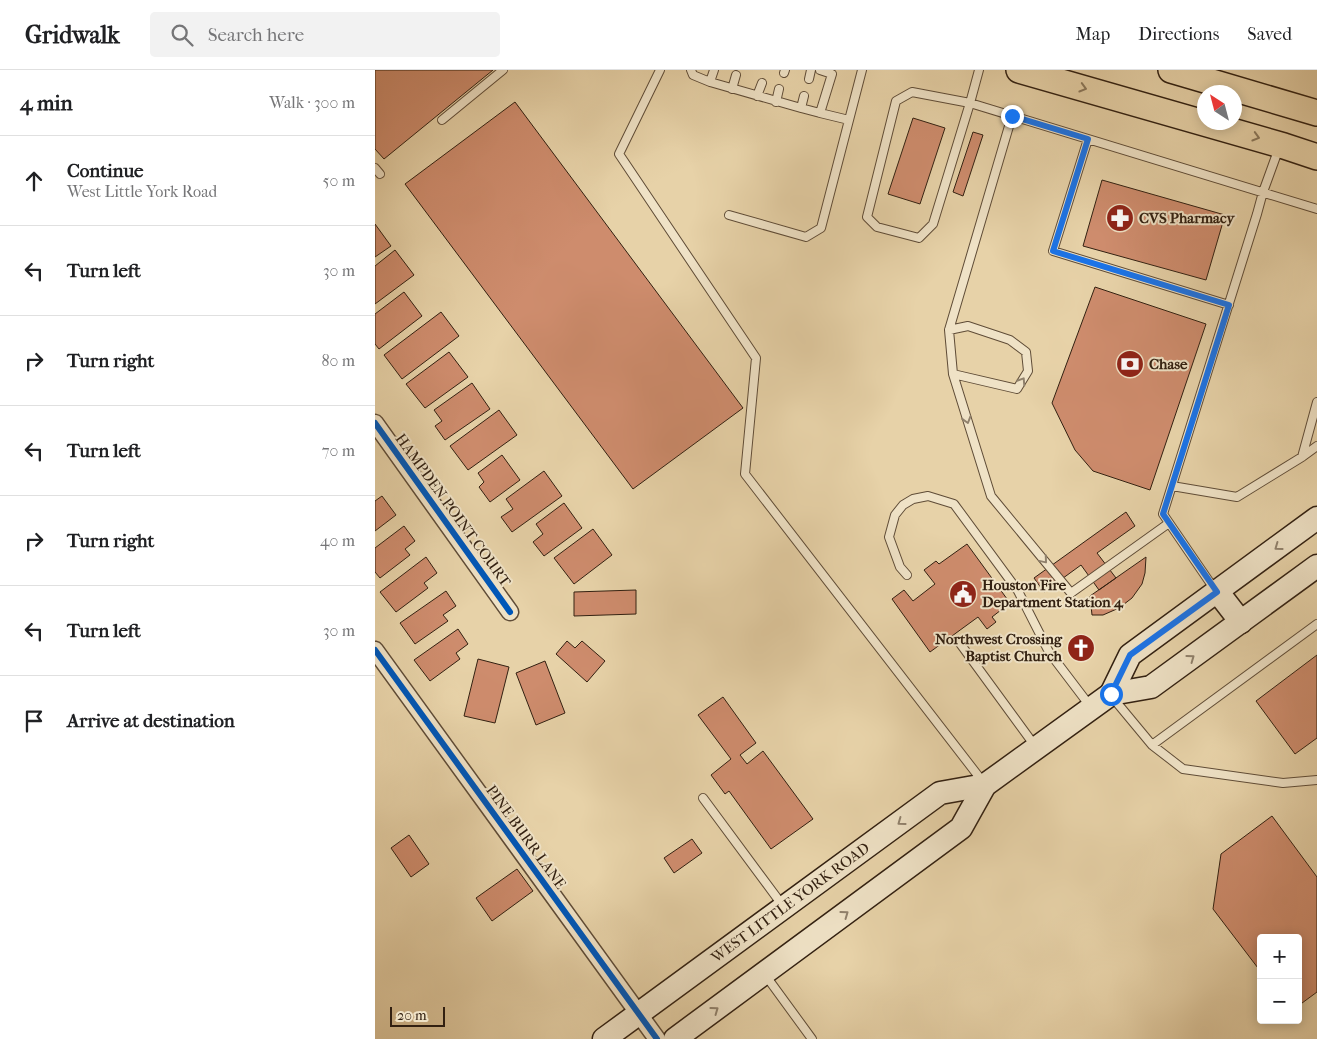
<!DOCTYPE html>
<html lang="en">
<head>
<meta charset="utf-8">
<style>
  :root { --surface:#fff; --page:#f2f2f2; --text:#202124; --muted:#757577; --line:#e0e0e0 }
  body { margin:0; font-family:"IM FELL French Canon",serif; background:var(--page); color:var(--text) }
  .controls { position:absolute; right:15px; bottom:15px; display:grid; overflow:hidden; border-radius:5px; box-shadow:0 2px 12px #0003 }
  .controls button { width:45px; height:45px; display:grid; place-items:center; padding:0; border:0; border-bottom:1px solid var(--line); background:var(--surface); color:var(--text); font:25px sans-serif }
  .compass { position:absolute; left:822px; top:15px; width:45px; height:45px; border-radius:50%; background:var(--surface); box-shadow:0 2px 12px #0003; rotate:324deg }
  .scale { position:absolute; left:15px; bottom:12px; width:55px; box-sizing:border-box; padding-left:5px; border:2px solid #322011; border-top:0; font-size:14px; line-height:18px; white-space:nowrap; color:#322011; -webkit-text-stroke:4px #efe2c6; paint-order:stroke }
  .stop { position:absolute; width:15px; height:15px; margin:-11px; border:4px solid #1a73e8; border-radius:50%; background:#fff }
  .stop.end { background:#1a73e8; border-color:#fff; box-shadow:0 1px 5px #0008 }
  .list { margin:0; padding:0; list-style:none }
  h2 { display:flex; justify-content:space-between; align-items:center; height:65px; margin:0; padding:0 20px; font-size:21px }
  h2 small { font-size:16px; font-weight:400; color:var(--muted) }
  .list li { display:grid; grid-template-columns:32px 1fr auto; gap:15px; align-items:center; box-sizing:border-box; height:90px; padding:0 20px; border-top:1px solid var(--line) }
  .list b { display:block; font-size:19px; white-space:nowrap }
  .list p { margin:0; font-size:16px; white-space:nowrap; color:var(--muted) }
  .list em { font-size:16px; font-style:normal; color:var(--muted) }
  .icon { flex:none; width:28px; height:28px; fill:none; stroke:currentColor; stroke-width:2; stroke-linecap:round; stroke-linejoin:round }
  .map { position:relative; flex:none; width:942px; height:969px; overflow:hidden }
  header { display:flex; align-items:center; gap:30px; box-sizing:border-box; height:70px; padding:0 25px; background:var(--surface); border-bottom:1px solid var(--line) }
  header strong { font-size:24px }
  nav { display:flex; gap:28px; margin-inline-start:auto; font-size:18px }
  .search { width:350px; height:45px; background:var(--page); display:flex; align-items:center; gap:12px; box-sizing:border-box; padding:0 18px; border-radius:5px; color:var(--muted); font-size:19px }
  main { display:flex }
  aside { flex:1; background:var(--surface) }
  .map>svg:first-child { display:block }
  .building { fill:#ce8c6d; stroke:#322011 }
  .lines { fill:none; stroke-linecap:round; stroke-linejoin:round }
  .service-casing { stroke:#5f4c37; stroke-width:10 }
  .minor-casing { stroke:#5f4c37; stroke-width:19 }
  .secondary-casing { stroke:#322011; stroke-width:25 }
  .primary-casing { stroke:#322011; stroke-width:28 }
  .service { stroke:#efe2c6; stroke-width:8 }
  .minor { stroke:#efe2c6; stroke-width:16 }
  .secondary { stroke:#efe2c6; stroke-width:22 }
  .primary { stroke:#e7d2a8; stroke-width:25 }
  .cycleway-casing { stroke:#efe2c6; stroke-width:9 }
  .cycleway { stroke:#0057b8; stroke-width:6 }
  .oneway { stroke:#8c795c }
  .oneway2 { stroke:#90816c }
  .route { stroke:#1a73e8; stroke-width:6 }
  .labels { text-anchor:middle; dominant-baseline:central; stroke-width:4; stroke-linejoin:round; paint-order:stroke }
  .poi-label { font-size:15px; font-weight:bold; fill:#322011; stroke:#efe2c6; text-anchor:start }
  .street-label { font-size:15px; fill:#322011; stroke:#efe2c6 }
</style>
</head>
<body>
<header>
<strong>Gridwalk</strong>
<div class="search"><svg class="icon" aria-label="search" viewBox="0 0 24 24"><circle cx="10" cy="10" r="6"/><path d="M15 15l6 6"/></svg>Search here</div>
<nav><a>Map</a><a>Directions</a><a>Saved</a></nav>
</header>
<main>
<aside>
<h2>4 min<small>Walk · 300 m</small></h2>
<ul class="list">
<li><svg class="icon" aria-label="ahead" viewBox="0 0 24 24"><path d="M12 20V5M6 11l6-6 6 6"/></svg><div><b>Continue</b><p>West Little York Road</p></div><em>50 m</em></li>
<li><svg class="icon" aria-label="left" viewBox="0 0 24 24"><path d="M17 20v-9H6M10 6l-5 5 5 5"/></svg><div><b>Turn left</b></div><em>30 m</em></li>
<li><svg class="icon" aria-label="right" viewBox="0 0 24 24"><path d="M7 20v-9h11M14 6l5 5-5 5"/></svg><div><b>Turn right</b></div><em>80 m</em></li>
<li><svg class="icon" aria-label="left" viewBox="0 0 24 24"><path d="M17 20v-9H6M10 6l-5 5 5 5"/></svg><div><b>Turn left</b></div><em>70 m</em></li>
<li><svg class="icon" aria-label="right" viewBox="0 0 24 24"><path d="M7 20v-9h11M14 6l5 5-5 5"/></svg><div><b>Turn right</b></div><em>40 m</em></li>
<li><svg class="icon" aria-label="left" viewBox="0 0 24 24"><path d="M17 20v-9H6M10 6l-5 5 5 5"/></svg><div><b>Turn left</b></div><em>30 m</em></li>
<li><svg class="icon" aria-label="arrive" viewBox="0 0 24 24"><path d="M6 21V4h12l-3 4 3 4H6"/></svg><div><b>Arrive at destination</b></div></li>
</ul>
</aside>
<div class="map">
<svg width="942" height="969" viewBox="0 0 942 969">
  <rect width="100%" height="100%" fill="#e7d2a8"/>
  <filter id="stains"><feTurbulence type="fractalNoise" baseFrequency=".004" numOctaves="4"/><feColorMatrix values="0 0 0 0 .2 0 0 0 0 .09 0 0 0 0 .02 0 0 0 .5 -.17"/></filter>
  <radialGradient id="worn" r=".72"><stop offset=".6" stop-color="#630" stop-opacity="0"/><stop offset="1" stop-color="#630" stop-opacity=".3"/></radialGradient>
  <!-- building -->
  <path class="building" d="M0,0h118l-109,89 -9,-10z
    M140,32l228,306 -110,81 -228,-305z
    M538,48l32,10 -25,76 -32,-10z
    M598,62l10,3 -20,61 -10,-4z
    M727,110l123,35 -19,65 -123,-34z
    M0,154l16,22 -16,11z
    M20,180l19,25 -39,29v-38z
    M720,217l111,37 -56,166 -57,-19 -18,-21 -23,-47z
    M29,222l18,24 -43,33 -4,-5v-30z
    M66,242l18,24 -57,43 -18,-24z
    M74,282l19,25 -43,31 -19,-24z
    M97,313l18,26 -45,31 -10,-14 7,-5 -8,-11z
    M124,340l18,25 -49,35 -18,-24z
    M127,385l18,25 -30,22 -11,-15 5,-5 -6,-9z
    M169,401l18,25 -50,36 -11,-15 12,-8 -7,-10z
    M7,426l14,19 -21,16v-30z
    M189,433l18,25 -38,28 -11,-14 10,-8 -7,-10z
    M751,442l9,14 -38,27 19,25 -17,12 -18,-25 -37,27 -10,-14z
    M29,456l11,15 -10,8 5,6 -30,23 -5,-6v-24z
    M218,459l19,26 -38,29 -20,-26z
    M592,474l43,59 -18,14 4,5 -9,7 -9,-12 -48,35 -38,-53 12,-9 9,11 22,-17 -11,-14 12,-9 3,3z
    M51,487l11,16 -13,10 4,5 -32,24 -16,-20z
    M771,487l-1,16 -3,11 -10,14 -13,10 -16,7h-11l-2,-19z
    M261,520v24l-62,2v-24z
    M71,521l10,15 -13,9 5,6 -33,23 -15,-21z
    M83,559l10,15 -12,9 4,6 -30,22 -16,-21z
    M192,571l8,7 7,-7 23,20 -18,21 -31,-28z
    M942,585v83l-22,16 -39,-53z
    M103,589l31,8 -14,56 -31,-7z
    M170,591l20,52 -29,12 -20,-52z
    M348,627l33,46 -16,12 7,9 16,-13 50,68 -42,30 -42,-58 -4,3 -14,-19 20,-16 -33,-44z
    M897,746l45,61v115l-19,14v-68h-37v34l-48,-63 8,-55z
    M34,765l20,29 -18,13 -20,-29z
    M317,769l10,14 -28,20 -10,-15z
    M142,799l16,22 -41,30 -16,-23z"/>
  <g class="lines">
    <!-- service casing -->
    <g class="service-casing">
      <path id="service" d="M285,0l-41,84 137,204 -11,116 238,308
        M316,0l2,5 17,7
        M339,0l-4,12 91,26 3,-12
        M604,0l-9,33 -37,121 -14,14 -42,-11 -10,-10 29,-116 16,-9 58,11 347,106
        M409,3l1,-3
        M434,9l2,-9
        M357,19l4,-14
        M382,26l5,-13
        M401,32l3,-13
        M426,38l19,5 12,-39 -12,-4
        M445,43l29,7
        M67,50l61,-50
        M713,69l-35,112 176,54
        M0,98l5,6
        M354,145l77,22 15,-9 41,-158
        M574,260l19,-4 42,14 16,12 2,19 -11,18 -64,-15 -4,-44 63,-214
        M578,304l38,122 80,97 98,-70
        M927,387l15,-55
        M797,416l65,11 65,-40 15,-11
        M532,505l-7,-8 -11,-30 6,-22 8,-10 10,-6 15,-3 26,8 64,87 31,61 41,54
        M840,520l-52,-76 94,-300 6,-22 16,-44
        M584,572l76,104
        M738,628l39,47 31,24 100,14 34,-3
        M777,675l165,-121
        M328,728l80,108
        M391,906l46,63"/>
    </g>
    <!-- minor casing -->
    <g class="minor-casing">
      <path id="minor" d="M0,353l135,189
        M0,580l282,389"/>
    </g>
    <!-- secondary casing -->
    <g class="secondary-casing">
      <g id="secondary">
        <path d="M842,521l24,31"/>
        <path d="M736,624l19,-39 187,-137"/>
        <path id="s1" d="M229,969l336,-246 45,-8"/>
        <path d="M300,969l286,-211 24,-43 126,-91 40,-7 166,-121"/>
      </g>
    </g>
    <!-- primary casing -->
    <g class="primary-casing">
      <path id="primary" d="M644,0l265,76 33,11
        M796,0l146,43"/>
    </g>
    <!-- service -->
    <use href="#service" class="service"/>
    <!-- minor -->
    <use href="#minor" class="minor"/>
    <!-- secondary -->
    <use href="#secondary" class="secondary"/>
    <!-- primary -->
    <use href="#primary" class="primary"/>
    <!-- cycleway casing -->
    <g class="cycleway-casing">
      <path id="cycleway" d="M0,353l135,189
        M0,580l282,389"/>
    </g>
    <!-- cycleway -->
    <use href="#cycleway" class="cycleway"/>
  </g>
  <!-- one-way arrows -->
  <defs><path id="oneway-chevron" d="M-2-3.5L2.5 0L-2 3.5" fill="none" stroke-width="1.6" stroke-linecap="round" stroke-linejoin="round" transform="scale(1.25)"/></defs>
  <g class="oneway">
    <use href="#oneway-chevron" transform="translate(708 18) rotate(16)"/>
    <use href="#oneway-chevron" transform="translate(881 67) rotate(16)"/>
  </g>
  <g class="oneway2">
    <use href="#oneway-chevron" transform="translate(647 311) rotate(-57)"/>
    <use href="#oneway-chevron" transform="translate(592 350) rotate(73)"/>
    <use href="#oneway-chevron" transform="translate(903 477) rotate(144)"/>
    <use href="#oneway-chevron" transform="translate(669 490) rotate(50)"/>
    <use href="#oneway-chevron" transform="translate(816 588) rotate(-36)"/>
    <use href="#oneway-chevron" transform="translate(526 752) rotate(144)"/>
    <use href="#oneway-chevron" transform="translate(470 844) rotate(-36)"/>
    <use href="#oneway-chevron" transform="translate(340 940) rotate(-36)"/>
  </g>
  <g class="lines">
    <!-- route -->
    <path class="route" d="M637,46l76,23 -35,112 176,54 -66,209 54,78 -87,63 -19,39"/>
  </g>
  <!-- icons -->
  <defs>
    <g id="pharmacy-disc" transform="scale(1.4375)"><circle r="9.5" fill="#8f2418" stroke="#efe2c6"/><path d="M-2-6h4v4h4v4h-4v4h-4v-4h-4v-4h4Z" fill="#fff"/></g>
    <g id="bank-disc" transform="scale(1.4375)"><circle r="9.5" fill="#8f2418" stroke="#efe2c6"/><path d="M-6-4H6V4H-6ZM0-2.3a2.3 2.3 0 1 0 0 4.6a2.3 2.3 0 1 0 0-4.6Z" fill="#fff"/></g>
    <g id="civic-disc" transform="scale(1.4375)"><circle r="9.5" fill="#8f2418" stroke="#efe2c6"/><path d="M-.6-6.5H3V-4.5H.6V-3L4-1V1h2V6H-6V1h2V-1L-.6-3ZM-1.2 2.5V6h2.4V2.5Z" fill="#fff"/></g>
    <g id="church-disc" transform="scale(1.4375)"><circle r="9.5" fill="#8f2418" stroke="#efe2c6"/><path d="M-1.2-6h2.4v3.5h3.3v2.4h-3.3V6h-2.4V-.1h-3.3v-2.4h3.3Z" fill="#fff"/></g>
  </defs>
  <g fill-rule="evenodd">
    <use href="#pharmacy-disc" x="745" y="148"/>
    <use href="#bank-disc" x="755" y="294"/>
    <use href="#civic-disc" x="588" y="524"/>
    <use href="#church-disc" x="706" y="578"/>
  </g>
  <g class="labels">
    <!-- poi labels -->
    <g class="poi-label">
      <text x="764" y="148">CVS Pharmacy</text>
      <text x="774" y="294">Chase</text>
      <text x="607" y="515">Houston Fire<tspan x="607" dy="17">Department Station 4</tspan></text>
      <text x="687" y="569" text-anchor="end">Northwest Crossing<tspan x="687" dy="17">Baptist Church</tspan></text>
    </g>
    <!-- street labels -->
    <g class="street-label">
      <text transform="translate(78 440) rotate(54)">HAMPDEN POINT COURT</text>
      <text transform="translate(151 767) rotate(54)">PINE BURR LANE</text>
      <text stroke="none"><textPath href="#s1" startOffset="231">WEST LITTLE YORK ROAD</textPath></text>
    </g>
  </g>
  <rect width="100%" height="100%" filter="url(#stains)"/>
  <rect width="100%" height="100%" fill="url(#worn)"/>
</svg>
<div class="controls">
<button>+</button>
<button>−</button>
</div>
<svg class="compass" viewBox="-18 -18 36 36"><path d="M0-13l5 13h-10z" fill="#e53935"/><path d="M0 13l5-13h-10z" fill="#757577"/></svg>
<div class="scale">20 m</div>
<div class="stop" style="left:736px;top:624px"></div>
<div class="stop end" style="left:637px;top:46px"></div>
</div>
</main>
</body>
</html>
